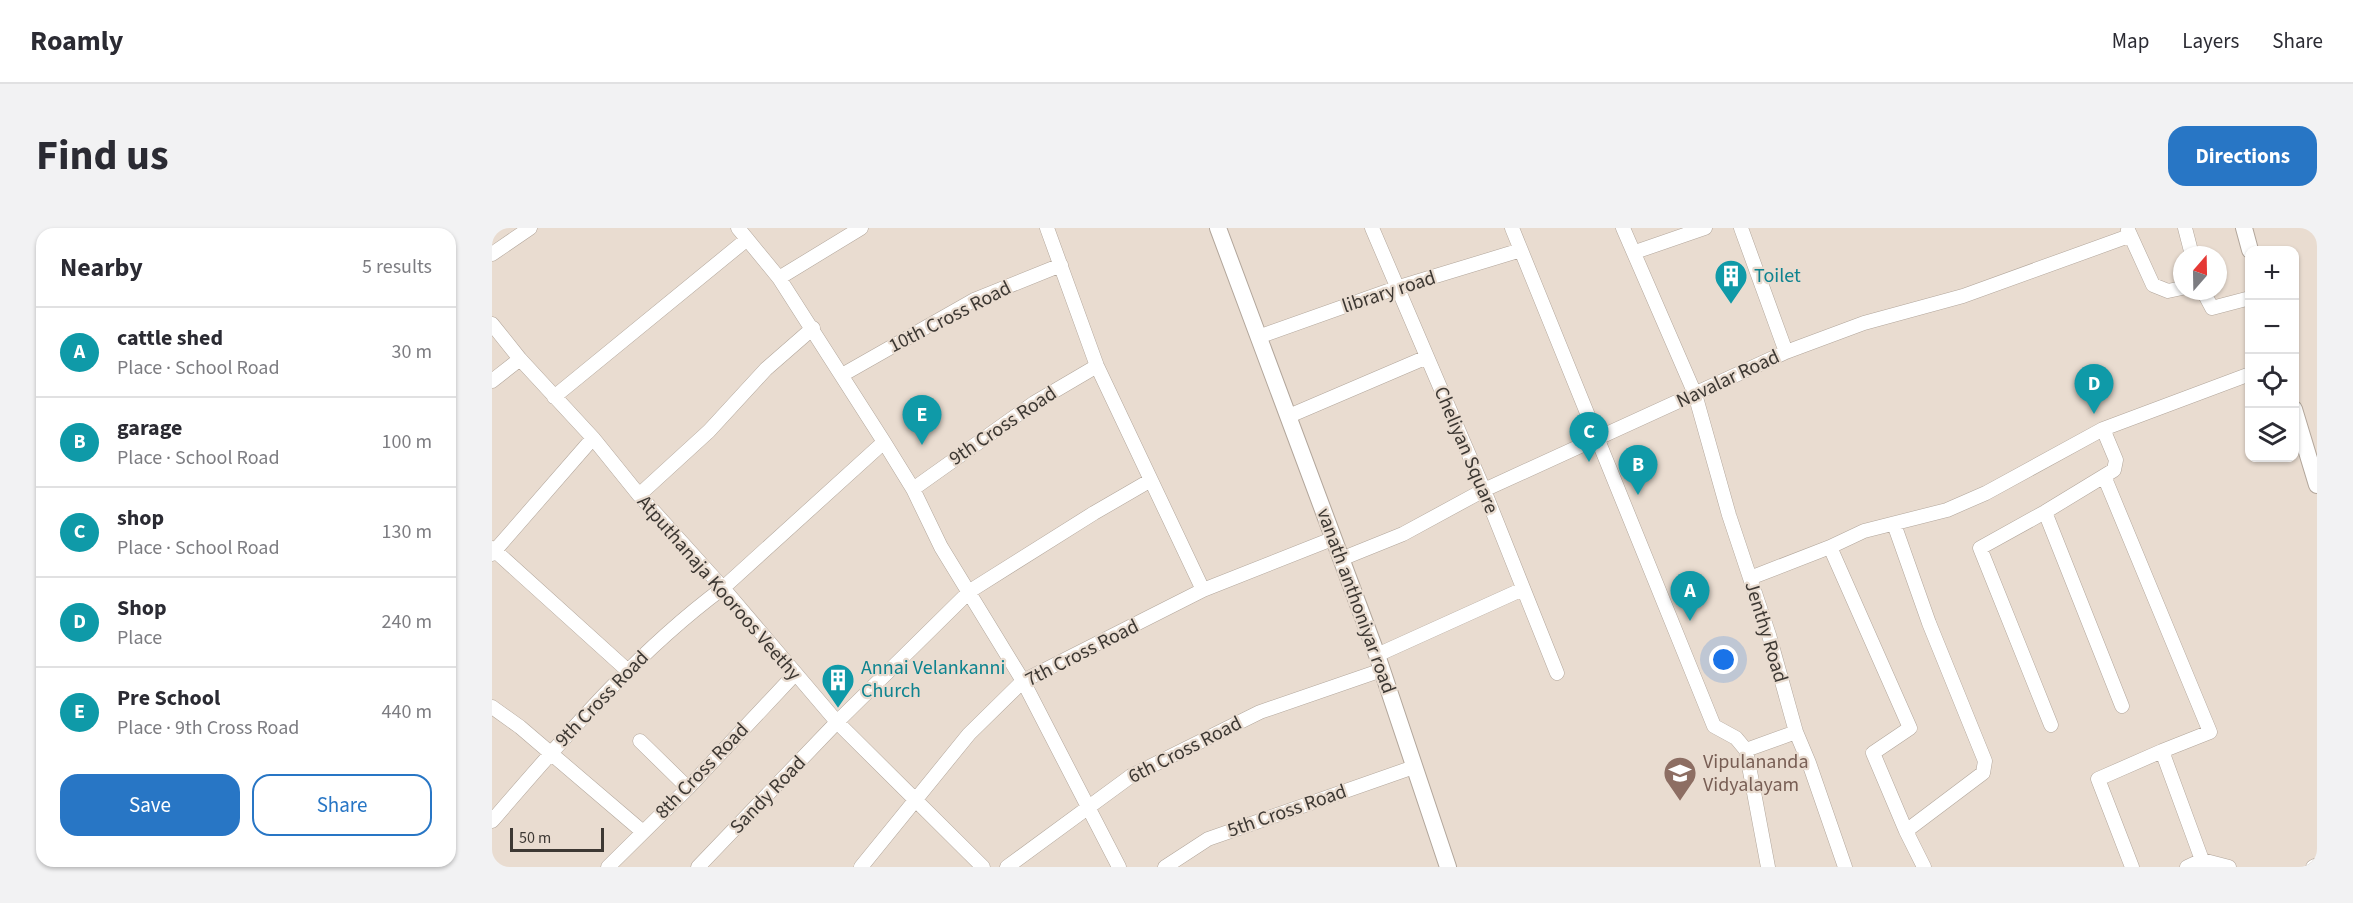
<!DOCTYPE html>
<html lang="en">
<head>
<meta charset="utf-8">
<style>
  :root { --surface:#fff; --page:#f2f2f3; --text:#2b2b33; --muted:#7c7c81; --line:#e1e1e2; --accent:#2876c5 }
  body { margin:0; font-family:"Source Sans 3",sans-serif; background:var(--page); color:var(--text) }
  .controls { position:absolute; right:18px; top:18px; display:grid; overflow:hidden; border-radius:12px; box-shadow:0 2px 4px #0004 }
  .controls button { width:54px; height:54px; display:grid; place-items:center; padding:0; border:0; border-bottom:2px solid var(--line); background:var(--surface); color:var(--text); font:30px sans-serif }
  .compass { position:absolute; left:1681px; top:18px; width:54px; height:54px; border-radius:50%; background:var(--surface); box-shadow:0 2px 4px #0004; rotate:20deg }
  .scale { position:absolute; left:18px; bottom:15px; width:94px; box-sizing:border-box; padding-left:6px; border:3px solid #3d3833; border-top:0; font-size:16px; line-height:21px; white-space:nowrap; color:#3d3833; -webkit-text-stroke:4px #e9dcd0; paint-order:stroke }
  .you { position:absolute; left:1232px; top:432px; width:21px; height:21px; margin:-15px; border:4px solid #fff; border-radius:50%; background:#1a73e8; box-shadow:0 0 0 9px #1a73e833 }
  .badge { display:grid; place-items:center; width:39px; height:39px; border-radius:50%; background:var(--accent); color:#fff; font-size:20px; font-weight:700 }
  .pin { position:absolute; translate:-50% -50px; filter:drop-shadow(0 2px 3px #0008) }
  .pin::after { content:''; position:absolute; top:32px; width:21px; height:18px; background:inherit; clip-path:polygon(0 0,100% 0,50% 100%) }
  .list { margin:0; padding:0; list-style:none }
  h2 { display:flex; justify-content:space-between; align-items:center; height:78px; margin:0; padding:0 24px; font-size:26px }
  h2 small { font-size:20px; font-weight:400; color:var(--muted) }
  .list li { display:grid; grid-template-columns:39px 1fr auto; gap:18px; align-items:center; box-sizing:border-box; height:90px; padding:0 24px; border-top:2px solid var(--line) }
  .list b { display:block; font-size:22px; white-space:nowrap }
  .list p { margin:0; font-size:20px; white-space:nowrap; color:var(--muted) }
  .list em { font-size:20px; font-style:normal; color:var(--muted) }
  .actions { display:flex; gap:12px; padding:18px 24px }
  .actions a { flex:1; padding:14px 0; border:2px solid var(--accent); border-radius:18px; text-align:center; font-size:21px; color:var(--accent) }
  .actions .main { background:var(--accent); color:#fff }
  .icon { flex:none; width:33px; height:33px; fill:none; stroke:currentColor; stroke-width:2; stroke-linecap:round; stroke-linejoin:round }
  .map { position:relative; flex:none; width:1825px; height:639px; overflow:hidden; border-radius:18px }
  header { display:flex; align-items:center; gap:36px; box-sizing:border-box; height:84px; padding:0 30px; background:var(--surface); border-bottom:2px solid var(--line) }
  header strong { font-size:28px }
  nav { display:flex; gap:33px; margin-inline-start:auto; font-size:21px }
  .intro { display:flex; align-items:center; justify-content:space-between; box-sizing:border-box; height:144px; padding:0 36px }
  h1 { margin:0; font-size:42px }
  .button { padding:15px 27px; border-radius:18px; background:var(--accent); color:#fff; font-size:21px; font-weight:700 }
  main { display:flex; gap:36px; padding:0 36px }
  aside { flex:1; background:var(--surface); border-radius:18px; box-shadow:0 2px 4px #0004 }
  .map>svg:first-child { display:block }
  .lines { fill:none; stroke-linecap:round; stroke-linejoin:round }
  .minor-casing { stroke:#b2a69b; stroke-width:15 }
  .tertiary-casing { stroke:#b2a69b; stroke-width:18 }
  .minor { stroke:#fff; stroke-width:14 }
  .tertiary { stroke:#fff; stroke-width:16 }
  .labels { text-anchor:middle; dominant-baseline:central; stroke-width:4.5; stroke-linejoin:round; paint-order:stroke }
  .culture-label { font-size:20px; fill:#0d838f; stroke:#e9dcd0; text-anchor:start }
  .street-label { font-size:20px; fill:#3d3833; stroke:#e9dcd0 }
  .education-label { font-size:20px; fill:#785e54; stroke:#e9dcd0; text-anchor:start }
</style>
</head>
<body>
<header>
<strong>Roamly</strong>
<nav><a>Map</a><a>Layers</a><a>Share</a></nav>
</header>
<div class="intro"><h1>Find us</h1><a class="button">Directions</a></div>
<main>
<aside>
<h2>Nearby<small>5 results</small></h2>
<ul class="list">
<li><span class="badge" style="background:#0f9aa8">A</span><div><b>cattle shed</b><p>Place · School Road</p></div><em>30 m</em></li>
<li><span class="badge" style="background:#0f9aa8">B</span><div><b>garage</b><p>Place · School Road</p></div><em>100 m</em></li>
<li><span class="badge" style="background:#0f9aa8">C</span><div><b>shop</b><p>Place · School Road</p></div><em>130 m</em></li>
<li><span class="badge" style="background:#0f9aa8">D</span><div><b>Shop</b><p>Place</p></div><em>240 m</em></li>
<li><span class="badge" style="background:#0f9aa8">E</span><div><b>Pre School</b><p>Place · 9th Cross Road</p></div><em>440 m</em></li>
</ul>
<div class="actions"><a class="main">Save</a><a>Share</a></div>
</aside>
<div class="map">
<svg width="1825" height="639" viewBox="0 0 1825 639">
  <rect width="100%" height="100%" fill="#e9dcd0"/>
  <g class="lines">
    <!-- minor casing -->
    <g class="minor-casing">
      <path id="minor" d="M246,0l41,50 105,164 29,47 28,58 82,134 96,186
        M555,0l50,138 106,224
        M880,0l112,262 73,183
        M1020,0l202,498 22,12 10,12 22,117
        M1131,0l72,166 34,121 40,120 27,97 13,31 36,104
        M1249,0l45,124
        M1693,0l7,27
        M1636,2l25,55 15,6 14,-3
        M1143,24l70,-24
        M0,26l38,-26
        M287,50l82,-50
        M1711,63l9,17 38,-10
        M0,96l28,35 73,79 46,57 84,93 114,134 146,145
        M766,109l138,-49 125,-38
        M350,147l132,-75 87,-35
        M0,153l28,-22
        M62,169l192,-157
        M797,188l138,-59
        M1612,248l106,256 -48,19
        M421,261l121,-86 63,-37
        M147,267l70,-64 57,-62 47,-41
        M1553,284l77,194
        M1402,296l35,99 56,138 -2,12 -77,58
        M1338,319l34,-16 83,-21 39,-17 117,-64 147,-55
        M0,320l135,122
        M0,326l101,-116
        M849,331l62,-25 81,-44 302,-138 78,-29 99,-27 166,-60
        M1258,350l80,-31 80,181 -37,25 33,78 18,36
        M885,427l146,-66
        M0,479l28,20 123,105
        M1559,497l-71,-177 65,-36 69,-42 2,-10 -13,-31
        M148,513l48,47
        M1254,522l50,-18
        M0,593c72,-83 142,-167 231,-233l161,-146
        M116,639l80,-79 107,-114
        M206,639l139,-145 133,-131 124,-78 57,-33
        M369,639l108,-133 54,-53 180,-91 129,-51
        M515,639l124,-91 129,-64 122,-42
        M673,639l43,-28 206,-72
        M1640,639l-34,-88 64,-28 40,109 27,7
        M1695,639l15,-7
        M1821,639l4,-2"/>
    </g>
    <!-- tertiary casing -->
    <g class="tertiary-casing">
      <path id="tertiary" d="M726,0l159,427 71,212
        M1752,0l6,22
        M1802,181l23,76"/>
    </g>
    <!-- minor -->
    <use href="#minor" class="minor"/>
    <!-- tertiary -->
    <use href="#tertiary" class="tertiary"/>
  </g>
  <!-- icons -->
  <defs>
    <g id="building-pin" transform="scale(1.725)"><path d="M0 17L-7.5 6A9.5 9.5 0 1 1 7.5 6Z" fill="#0f9aa8" stroke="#e9dcd0"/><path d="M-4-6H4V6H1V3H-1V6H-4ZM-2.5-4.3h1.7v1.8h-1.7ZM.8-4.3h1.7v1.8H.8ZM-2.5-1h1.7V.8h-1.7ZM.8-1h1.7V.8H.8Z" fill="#fff"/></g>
    <g id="school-pin" transform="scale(1.725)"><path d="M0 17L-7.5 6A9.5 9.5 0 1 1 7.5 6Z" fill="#8d6e63" stroke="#e9dcd0"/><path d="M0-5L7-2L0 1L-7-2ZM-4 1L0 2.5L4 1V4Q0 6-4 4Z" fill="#fff"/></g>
  </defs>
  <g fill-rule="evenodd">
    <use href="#building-pin" x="1239" y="48"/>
    <use href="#building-pin" x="346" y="452"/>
    <use href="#school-pin" x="1188" y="545"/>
  </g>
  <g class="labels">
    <!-- culture labels -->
    <g class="culture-label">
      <text x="1262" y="48">Toilet</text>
      <text x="369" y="440">Annai Velankanni<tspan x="369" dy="23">Church</tspan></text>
    </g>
    <!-- street labels -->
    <g class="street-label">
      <text transform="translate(897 64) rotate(-18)">library road</text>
      <text transform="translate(458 89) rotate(-27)">10th Cross Road</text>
      <text transform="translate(1236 151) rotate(-25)">Navalar Road</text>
      <text transform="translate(511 198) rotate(-34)">9th Cross Road</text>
      <text transform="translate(974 222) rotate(67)">Cheliyan Square</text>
      <text transform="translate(227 360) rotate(49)">Atputhanaja Kooroos Veethy</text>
      <text transform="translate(864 373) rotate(70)">vanath anthoniyar road</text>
      <text transform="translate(1274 404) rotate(73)">Jenthy Road</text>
      <text transform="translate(590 425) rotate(-27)">7th Cross Road</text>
      <text transform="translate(110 471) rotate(-46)">9th Cross Road</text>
      <text transform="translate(693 522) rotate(-27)">6th Cross Road</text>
      <text transform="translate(210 543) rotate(-46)">8th Cross Road</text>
      <text transform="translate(276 567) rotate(-46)">Sandy Road</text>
      <text transform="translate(795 583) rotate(-19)">5th Cross Road</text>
    </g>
    <!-- education labels -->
    <g class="education-label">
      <text x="1211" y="534">Vipulananda<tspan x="1211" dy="23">Vidyalayam</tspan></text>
    </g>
  </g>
</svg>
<div class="controls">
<button>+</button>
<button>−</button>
<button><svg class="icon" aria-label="locate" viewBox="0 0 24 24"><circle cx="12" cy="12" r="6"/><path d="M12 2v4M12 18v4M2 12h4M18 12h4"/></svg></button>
<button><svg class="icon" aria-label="layers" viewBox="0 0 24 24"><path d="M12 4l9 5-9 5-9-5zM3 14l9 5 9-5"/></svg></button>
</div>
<svg class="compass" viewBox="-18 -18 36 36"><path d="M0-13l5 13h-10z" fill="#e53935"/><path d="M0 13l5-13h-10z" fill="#7c7c81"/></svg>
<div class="scale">50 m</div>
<div class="you"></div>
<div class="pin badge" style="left:1198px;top:393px;background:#0f9aa8">A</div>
<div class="pin badge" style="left:1146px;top:267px;background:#0f9aa8">B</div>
<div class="pin badge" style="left:1097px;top:234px;background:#0f9aa8">C</div>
<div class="pin badge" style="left:1602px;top:186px;background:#0f9aa8">D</div>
<div class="pin badge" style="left:430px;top:217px;background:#0f9aa8">E</div>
</div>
</main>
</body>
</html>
